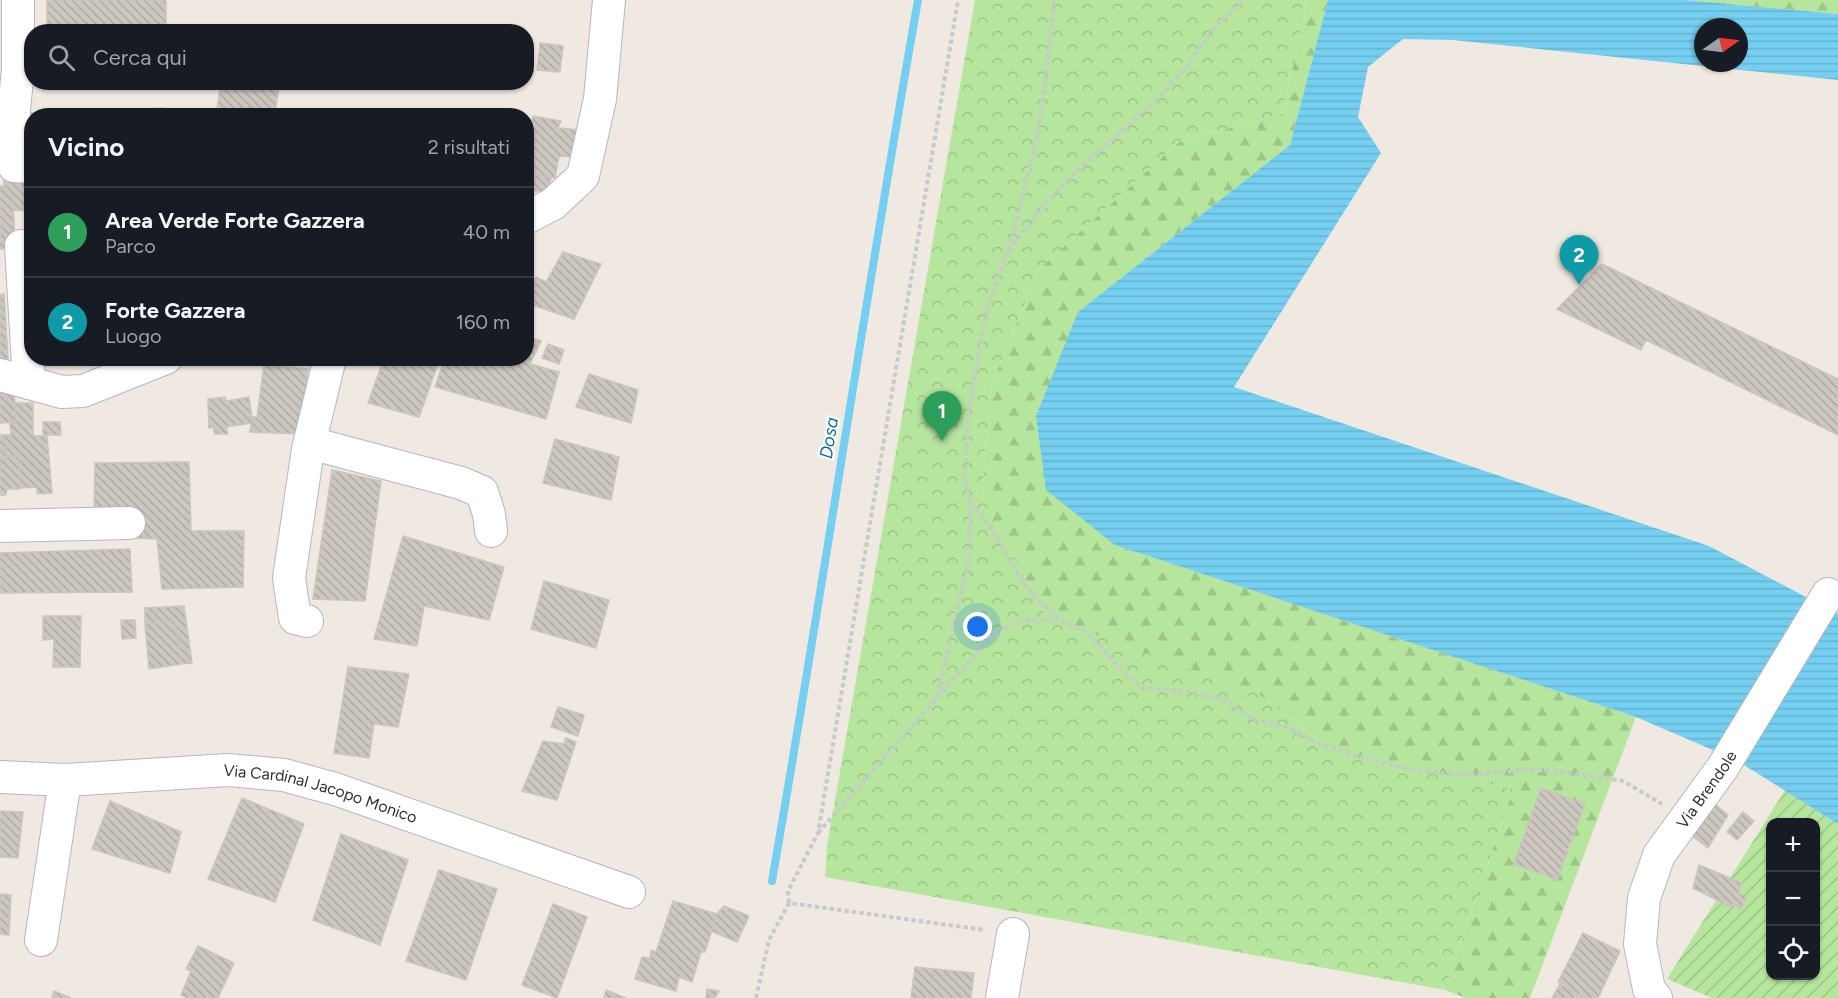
<!DOCTYPE html>
<html lang="it">
<head>
<meta charset="utf-8">
<style>
  :root { --surface:#171b24; --page:#20242c; --text:#f1f3f6; --muted:#9ea1a6; --line:#363941; --accent:#4264fb }
  body { margin:0; font-family:Figtree,sans-serif; background:var(--page); color:var(--text) }
  .controls { position:absolute; right:18px; bottom:18px; display:grid; overflow:hidden; border-radius:12px; box-shadow:0 2px 4px #0004 }
  .controls button { width:54px; height:54px; display:grid; place-items:center; padding:0; border:0; border-bottom:2px solid var(--line); background:var(--surface); color:var(--text); font:30px sans-serif }
  .compass { position:absolute; left:1694px; top:18px; width:54px; height:54px; border-radius:50%; background:var(--surface); box-shadow:0 2px 4px #0004; rotate:76deg }
  .you { position:absolute; left:978px; top:627px; width:21px; height:21px; margin:-15px; border:4px solid #fff; border-radius:50%; background:#1a73e8; box-shadow:0 0 0 9px #1a73e833 }
  .badge { display:grid; place-items:center; width:39px; height:39px; border-radius:50%; background:var(--accent); color:#fff; font-size:20px; font-weight:700 }
  .pin { position:absolute; translate:-50% -50px; filter:drop-shadow(0 2px 3px #0008) }
  .pin::after { content:''; position:absolute; top:32px; width:21px; height:18px; background:inherit; clip-path:polygon(0 0,100% 0,50% 100%) }
  .list { margin:0; padding:0; list-style:none }
  h2 { display:flex; justify-content:space-between; align-items:center; height:78px; margin:0; padding:0 24px; font-size:26px }
  h2 small { font-size:20px; font-weight:400; color:var(--muted) }
  .list li { display:grid; grid-template-columns:39px 1fr auto; gap:18px; align-items:center; box-sizing:border-box; height:90px; padding:0 24px; border-top:2px solid var(--line) }
  .list b { display:block; font-size:22px; white-space:nowrap }
  .list p { margin:0; font-size:20px; white-space:nowrap; color:var(--muted) }
  .list em { font-size:20px; font-style:normal; color:var(--muted) }
  .icon { flex:none; width:33px; height:33px; fill:none; stroke:currentColor; stroke-width:2; stroke-linecap:round; stroke-linejoin:round }
  .map { position:relative; flex:none; width:1838px; height:998px; overflow:hidden }
  .search { position:absolute; background:var(--surface); box-shadow:0 2px 4px #0004; left:24px; top:24px; width:510px; height:66px; display:flex; align-items:center; gap:15px; box-sizing:border-box; padding:0 21px; border-radius:24px; color:var(--muted); font-size:22px }
  .panel { position:absolute; background:var(--surface); box-shadow:0 2px 4px #0004; left:24px; top:108px; width:510px; height:258px; border-radius:24px }
  .map>svg:first-child { display:block }
  .forest { fill:url(#forest-firs) }
  .park { fill:url(#park-crowns) }
  .garden { fill:url(#garden-furrows); fill-rule:evenodd }
  .water { fill:url(#water-rules); fill-rule:evenodd }
  .lines { fill:none; stroke-linecap:round; stroke-linejoin:round }
  .stream { stroke:#75cff0; stroke-width:8 }
  .building { fill:url(#building-back-hatch); stroke:#cbc5ba; stroke-width:1.5 }
  .minor-casing { stroke:#b4b7c1; stroke-width:34 }
  .path { stroke:#c9c9c9; stroke-width:4; stroke-dasharray:4.5 3; stroke-linecap:butt }
  .minor { stroke:#fff; stroke-width:32 }
  .labels { text-anchor:middle; dominant-baseline:central; stroke-width:4.5; stroke-linejoin:round; paint-order:stroke }
  .street-label { font-size:16px; fill:#2e2e2e; stroke:#fff }
  .water-label { font-size:18px; font-style:italic; fill:#0d6fa3; stroke:#fff }
</style>
</head>
<body>
<div class="map">
<svg width="1838" height="998" viewBox="0 0 1838 998">
  <defs>
    <pattern id="forest-firs" width="22" height="20" patternUnits="userSpaceOnUse" patternTransform="scale(1.5)"><rect width="22" height="20" fill="#b6e59e"/><path d="M5 1l3.5 6h-7zM16 11l3.5 6h-7z" fill="#9dc588"/></pattern>
    <pattern id="park-crowns" width="20" height="18" patternUnits="userSpaceOnUse" patternTransform="scale(1.5)"><rect width="20" height="18" fill="#b6e59e"/><path d="M2 6a3 3 0 1 1 6 0M12 15a3 3 0 1 1 6 0" fill="none" stroke="#9dc588"/></pattern>
    <pattern id="garden-furrows" width="10" height="10" patternUnits="userSpaceOnUse" patternTransform="scale(1.5)"><rect width="10" height="10" fill="#b6e59e"/><path d="M-1 1l2-2M0 10L10 0M9 11l2-2" fill="none" stroke="#9dc588"/></pattern>
    <pattern id="water-rules" width="6" height="5" patternUnits="userSpaceOnUse" patternTransform="scale(1.5)"><rect width="6" height="5" fill="#75cff0"/><path d="M0 2.5h6" fill="none" stroke="#66b2ce"/></pattern>
    <pattern id="building-back-hatch" width="6" height="6" patternUnits="userSpaceOnUse" patternTransform="scale(1.5)"><rect width="6" height="6" fill="#cbc7bf"/><path d="M-1 5l2 2M0 0l6 6M5-1l2 2" fill="none" stroke="#afaba4"/></pattern>
  </defs>
  <rect width="100%" height="100%" fill="#efe9e1"/>
  <!-- forest -->
  <path class="forest" d="M1308,0h20l-38,145 -212,167 37,233 521,172 -106,281h-64l-21,-8 68,-201 -179,-37 -74,-57 -54,-10 -161,-69 -63,-119 9,-111 48,-117 140,-127 103,-28z
    M1686,0h152v14z"/>
  <!-- park -->
  <path class="park" d="M975,0h333l-26,114 -103,28 -140,127 -48,117 -9,111 63,119 215,79 74,57 179,37 -68,201 -620,-113 2,-31z"/>
  <!-- garden -->
  <path class="garden" d="M1785,790l53,34v174h-126l-45,-19zM1770,822h46v154h-46z"/>
  <!-- water -->
  <path class="water" d="M1328,0h358l152,14v66l-385,-40 -50,-1 -35,28 -10,50 23,36 -147,234 475,159 129,68v210l-102,-64 -100,-43 -521,-172 -69,-55 -10,-74 42,-104 212,-167zM1703,27h36v36h-36z"/>
  <g class="lines">
    <!-- stream -->
    <path class="stream" d="M772,881c51,-293 94,-588 146,-881"/>
  </g>
  <!-- building -->
  <path class="building" d="M47,0h119v32h-119z
    M540,43l23,3 -3,26 -23,-2z
    M221,82h24l34,6 -5,28h-58z
    M165,108l1,8h-134v42h-3v-45z
    M451,109l32,7h-34z
    M533,116l28,5 -3,7 23,2 -6,27 -16,-1 -4,22 -29,-5v-30z
    M526,173l25,4 -3,16 -22,-4z
    M32,175v36l-18,-1 -1,-15 -4,-1 -3,-8h-2v-10z
    M0,186h6l3,8 4,1 2,53 -15,1z
    M563,252l38,12 -27,55 -48,-16v-5l10,-21 10,5z
    M1602,264l236,115v56l-192,-95 -5,10 -84,-41z
    M4,294l4,65h-8v-64z
    M526,336l15,5 -11,23 29,8 -13,47 -111,-32 10,-29h7l30,10 3,-10h41z
    M548,344l16,6 -5,14 -17,-6z
    M384,358h56l-21,59 -51,-14z
    M264,365l44,4 -6,65 -52,-2 2,-15h5z
    M589,374l49,16 -7,33 -55,-16z
    M14,391l2,31 -16,1v-31z
    M225,397l1,4 23,-4 3,20 -1,6 -25,4 2,7h-13l-2,-7 -4,1 -1,-29z
    M15,403h18v33h14l5,57 -15,1v-7l-17,1 -1,-32 -13,1v-10h-6v-12h11l-1,-12 6,-1z
    M43,422h17l1,13h-18z
    M555,439l64,18 -8,43 -68,-17z
    M0,447h6v10l13,-1 1,33h-13l-1,6h-6z
    M189,462l2,69h53l-1,56 -81,2 -5,-50 -24,-1 -39,-25 1,-50z
    M332,470l49,11 -16,120 -52,-2z
    M403,536l101,31 -15,53 -65,-14 -7,40 -43,-7z
    M130,549l2,43 -132,1v-40z
    M544,581l65,19 -13,48 -65,-19z
    M184,606l8,57 -11,1 -6,-43 -30,3v-16z
    M43,616h38l-1,51h-27l1,-28 -11,1z
    M121,620h14l1,18 -14,1z
    M175,621l6,43 -32,5 -4,-45z
    M348,667l61,7 -11,53 -24,-3 -5,34 -35,-5z
    M558,707l26,8 -6,21 -27,-9z
    M566,738l10,4 -19,58 -35,-9 21,-50 21,3z
    M1541,788l44,16 -28,76 -43,-16z
    M242,798l62,26 -29,78 -67,-23z
    M110,801l71,31 -11,41 -78,-24z
    M1711,801l17,14 -20,33 -18,-14z
    M0,811l23,1 -5,46 -18,-1z
    M1743,812l11,9 -17,19 -10,-8z
    M341,834l67,26 -28,85 -67,-25z
    M1699,865l43,18 -4,10 8,3 -5,13 -8,-5 -2,3 -38,-19z
    M439,870l58,19 -31,91 -60,-19z
    M0,894l11,1 -2,40 -9,-1z
    M673,901l44,13 -12,38h-4l-9,30 -13,-5 -3,14 -41,-12 7,-22 8,1 1,-8 5,2z
    M553,904l34,13 -30,81 -35,-13z
    M724,906l25,10 -12,26 -26,-11 6,-17z
    M1583,933l37,18 -22,47h-13l-27,-16z
    M198,946l36,17 -16,35h-30l-7,-3 10,-24 -5,-2z
    M915,967l59,6 -3,25h-60z
    M1560,984l25,14h-33z
    M707,989l12,2 -4,7h-9z
    M606,990l20,8h-22z
    M54,991l17,7h-19z"/>
  <g class="lines">
    <!-- minor casing -->
    <g class="minor-casing">
      <g id="minor">
        <path d="M18,0v70l-4,39v57l18,1"/>
        <path d="M526,218l27,-14 30,-28 17,-77 9,-99"/>
        <path d="M21,246l8,137"/>
        <path d="M0,375l62,17 21,-1 83,-33"/>
        <path d="M310,443l151,40 21,9 7,22 2,17"/>
        <path d="M0,526l129,-3"/>
        <path d="M307,621l-12,-3 -6,-40 19,-129 22,-91"/>
        <path id="s1" d="M0,777l65,3 163,-10 56,5 51,14 294,103"/>
        <path d="M41,940l24,-160"/>
        <path d="M1002,998l11,-64"/>
        <path id="s2" d="M1656,998l-7,-9 -9,-45 4,-46 15,-43 64,-88 105,-173"/>
      </g>
    </g>
    <!-- path -->
    <path class="path" d="M1009,249l26,-102 11,-68 8,-79
      M1058,619l-23,-21 -17,-24 -30,-50 -17,-22 -7,-23 6,-77 17,-95 21,-55 33,-43 35,-37 79,-71 32,-35 26,-37 31,-29
      M937,697l31,-133 3,-62
      M818,833l175,-199 25,-13 40,-2 30,14 39,43 16,12 49,4 32,8 29,19 33,8 35,17 41,14 54,12 44,5 67,-5 31,1 65,10 39,23
      M789,903l-1,-12 30,-58 140,-833
      M756,998l13,-58 20,-37 196,27"/>
    <!-- minor -->
    <use href="#minor" class="minor"/>
  </g>
  <g class="labels">
    <!-- street labels -->
    <g class="street-label">
      <text stroke="none"><textPath href="#s2" startOffset="230">Via Brendole</textPath></text>
      <text stroke="none"><textPath href="#s1" startOffset="324">Via Cardinal Jacopo Monico</textPath></text>
    </g>
    <!-- water labels -->
    <g class="water-label">
      <text transform="translate(829 438) rotate(-81)">Dosa</text>
    </g>
  </g>
</svg>
<div class="controls">
<button>+</button>
<button>−</button>
<button><svg class="icon" aria-label="locate" viewBox="0 0 24 24"><circle cx="12" cy="12" r="6"/><path d="M12 2v4M12 18v4M2 12h4M18 12h4"/></svg></button>
</div>
<svg class="compass" viewBox="-18 -18 36 36"><path d="M0-13l5 13h-10z" fill="#e53935"/><path d="M0 13l5-13h-10z" fill="#9ea1a6"/></svg>
<div class="you"></div>
<div class="pin badge" style="left:942px;top:441px;background:#2e9e5b">1</div>
<div class="pin badge" style="left:1579px;top:285px;background:#0f9aa8">2</div>
<div class="search"><svg class="icon" aria-label="search" viewBox="0 0 24 24"><circle cx="10" cy="10" r="6"/><path d="M15 15l6 6"/></svg>Cerca qui</div>
<section class="panel">
<h2>Vicino<small>2 risultati</small></h2>
<ul class="list">
<li><span class="badge" style="background:#2e9e5b">1</span><div><b>Area Verde Forte Gazzera</b><p>Parco</p></div><em>40 m</em></li>
<li><span class="badge" style="background:#0f9aa8">2</span><div><b>Forte Gazzera</b><p>Luogo</p></div><em>160 m</em></li>
</ul>
</section>
</div>
</body>
</html>
